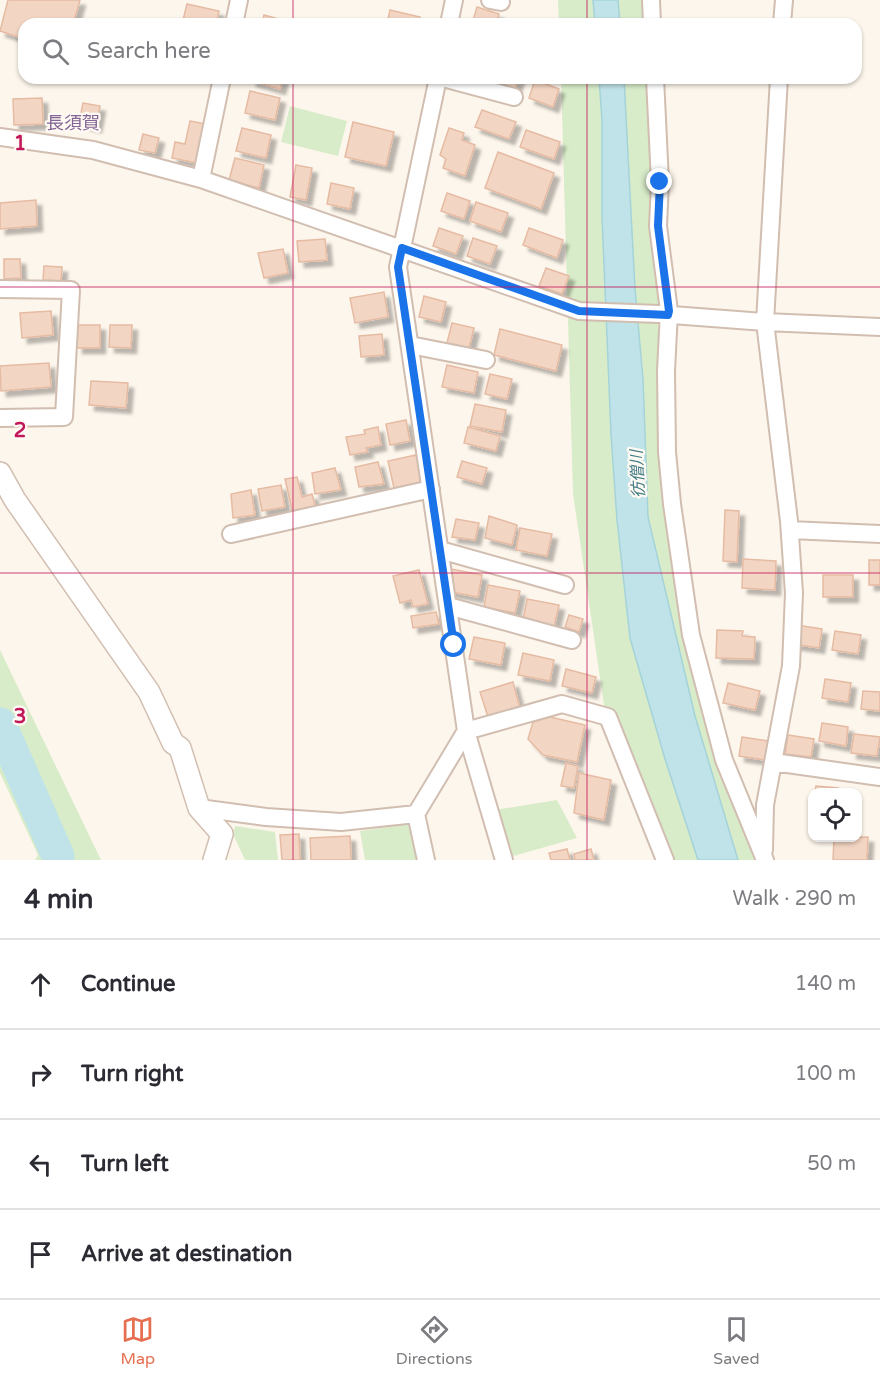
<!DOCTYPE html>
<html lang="en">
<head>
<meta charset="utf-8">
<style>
  :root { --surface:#fff; --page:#f2f2f3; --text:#2b2b33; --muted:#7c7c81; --line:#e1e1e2; --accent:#e76f51 }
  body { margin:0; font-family:"Varela Round","Noto Sans JP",sans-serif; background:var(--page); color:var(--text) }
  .controls { position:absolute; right:18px; bottom:18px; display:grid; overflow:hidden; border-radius:12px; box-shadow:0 2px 4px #0004 }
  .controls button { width:54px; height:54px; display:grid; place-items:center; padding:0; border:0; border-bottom:2px solid var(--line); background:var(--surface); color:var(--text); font:30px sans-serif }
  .stop { position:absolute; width:18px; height:18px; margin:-14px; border:4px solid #1a73e8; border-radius:50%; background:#fff }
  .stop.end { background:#1a73e8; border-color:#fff; box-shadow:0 2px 6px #0008 }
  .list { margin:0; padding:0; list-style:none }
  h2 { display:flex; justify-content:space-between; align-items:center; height:78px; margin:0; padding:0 24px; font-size:26px }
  h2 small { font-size:20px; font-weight:400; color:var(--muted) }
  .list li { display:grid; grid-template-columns:39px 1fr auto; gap:18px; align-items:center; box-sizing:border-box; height:90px; padding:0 24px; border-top:2px solid var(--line) }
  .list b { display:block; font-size:22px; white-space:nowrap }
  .list em { font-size:20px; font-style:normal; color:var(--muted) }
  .icon { flex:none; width:33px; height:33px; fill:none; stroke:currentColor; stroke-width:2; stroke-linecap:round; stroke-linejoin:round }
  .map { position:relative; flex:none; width:880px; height:860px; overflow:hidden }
  .search { position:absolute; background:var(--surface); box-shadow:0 2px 4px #0004; left:18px; right:18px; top:18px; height:66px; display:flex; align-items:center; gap:15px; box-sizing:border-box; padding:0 21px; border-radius:18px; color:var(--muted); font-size:22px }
  .sheet { height:438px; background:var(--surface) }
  nav { display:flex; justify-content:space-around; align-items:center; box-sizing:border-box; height:84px; border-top:2px solid var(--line); background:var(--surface); font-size:16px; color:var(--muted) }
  nav a { display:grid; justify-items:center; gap:3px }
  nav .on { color:var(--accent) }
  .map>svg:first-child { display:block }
  .green { fill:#d8ecc9 }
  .water { fill:#bfe3e8; stroke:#a5d3da; stroke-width:1.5 }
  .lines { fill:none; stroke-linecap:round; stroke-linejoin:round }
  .stream { stroke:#a5d3da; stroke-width:5 }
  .river { stroke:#bfe3e8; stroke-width:33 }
  .building { fill:#f3d5c3; stroke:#e6bba3; stroke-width:1.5; filter:url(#shadow) }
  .minor-casing { stroke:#d1beb0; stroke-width:20 }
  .tertiary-casing { stroke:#d1beb0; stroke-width:24 }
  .minor { stroke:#fff; stroke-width:16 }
  .tertiary { stroke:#fff; stroke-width:21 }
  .route { stroke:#1a73e8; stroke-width:8 }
  .grid { fill:none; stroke:#c2185b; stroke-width:1.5; stroke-opacity:0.55 }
  .labels { text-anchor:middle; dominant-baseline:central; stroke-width:4.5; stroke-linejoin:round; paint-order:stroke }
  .water-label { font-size:16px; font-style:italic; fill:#437c86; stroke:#fffaf3 }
  .quarter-label { font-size:18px; fill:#846695; stroke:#fffaf3 }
  .grid-label { font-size:20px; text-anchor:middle; font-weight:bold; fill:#c2185b; stroke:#fffaf3; stroke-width:4.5; stroke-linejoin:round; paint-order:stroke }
</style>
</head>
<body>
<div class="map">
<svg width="880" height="860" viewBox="0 0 880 860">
  <defs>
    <filter id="shadow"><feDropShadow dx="5.5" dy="5.5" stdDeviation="1.5" flood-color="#0004"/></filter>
  </defs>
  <rect width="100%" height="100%" fill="#fdf6ec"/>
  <!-- green -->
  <path class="green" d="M558,0h93l1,24h-93z
    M561,78h93l5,109 -1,195 22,210 74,268h-88l-62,-155 -31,-211z
    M290,106l57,15 -9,35 -57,-14z
    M0,650l101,210h-66l3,-5 -38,-82z
    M557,800l20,38 -74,21 -14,-48z
    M408,824l10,36h-53l-5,-29z
    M235,826l40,6 3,28h-33l-12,-26z"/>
  <!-- water -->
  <path class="water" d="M593,0h25l2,24h-25z
    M599,78h25l11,211 8,90 5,138 47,199 43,144h-40l-33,-101 -35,-121 -13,-118 -6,-86 -9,-218v-96z"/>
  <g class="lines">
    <!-- stream -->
    <path class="stream" d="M56,860l2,-4"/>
    <!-- river -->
    <path class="river" d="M0,724l58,132"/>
  </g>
  <!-- building -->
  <path class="building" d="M8,0h72l-7,24h-49v15l-24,-8z
    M187,4l32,7 -3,13h-34z
    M477,7l22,7 -3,10h-24z
    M390,10l30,7 -2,7h-31z
    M264,15l30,8v1h-32z
    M251,78h32l-3,11 -29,-8z
    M499,78h20l-5,13 -18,-6z
    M535,80l24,9 -6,18 -24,-9z
    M250,91l30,7 -5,22 -30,-7z
    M42,98l1,26 -29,1 -1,-26z
    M83,103l17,3 -4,21 -17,-4z
    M482,110l34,12 -7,17 -34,-12z
    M190,121l16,3 -9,39 -25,-5 3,-16 10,2z
    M353,122l41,10 -8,34 -41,-9z
    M242,128l29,7 -5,23 -30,-7z
    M449,128l15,5 -2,7 13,5 -10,31 -22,-8 3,-9 -6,-4z
    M526,130l34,12 -6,17 -34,-12z
    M143,134l16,4 -4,15 -16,-3z
    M498,152l56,21 -13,36 -56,-21z
    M235,158l29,7 -5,23 -30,-8z
    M296,165l16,3 -6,32 -16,-3z
    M331,183l23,5 -4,21 -23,-5z
    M447,193l23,8 -6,18 -23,-8z
    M36,200l1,26 -37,3v-26z
    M476,202l32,11 -7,19 -31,-11z
    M439,228l24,8 -7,18 -23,-8z
    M529,228l34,12 -6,18 -34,-13z
    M473,238l24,8 -7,18 -23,-8z
    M325,239l2,21 -28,2 -2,-21z
    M283,249l5,24 -24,5 -6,-25z
    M4,259h16l1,19 -17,1z
    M44,266l18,1 -1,14 -18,-1z
    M546,268l23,8 -7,18 -23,-8z
    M384,292l4,25 -33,6 -5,-25z
    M424,296l22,6 -5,20 -22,-5z
    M51,311l2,24 -31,3 -2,-25z
    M452,323l22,5 -5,20 -22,-5z
    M78,325h22v23h-23z
    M110,325h22l-1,23 -22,-1z
    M500,329l62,16 -6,26 -62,-16z
    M382,334l2,21 -23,2 -2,-21z
    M49,363l2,24 -50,4 -1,-25z
    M447,365l31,7 -4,21 -32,-6z
    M490,374l22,5 -5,20 -22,-5z
    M91,381l37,2 -2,25 -37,-3z
    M475,404l31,6 -4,22 -32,-6z
    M406,420l4,21 -20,4 -4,-21z
    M378,427l3,18 -15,3 2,4 -18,3 -4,-18 19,-3 -1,-4z
    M468,427l32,9 -4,15 -32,-8z
    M416,455l6,27 -28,6 -6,-27z
    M462,461l25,7 -5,16 -25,-7z
    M378,462l6,22 -25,3 -4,-20z
    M335,468l6,22 -26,4 -3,-21z
    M297,477l5,20 10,-3 4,15 -23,5 -8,-35z
    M281,485l4,22 -23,4 -4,-22z
    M251,490l4,25 -22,3 -2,-24z
    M725,510l14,1 -2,51 -14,-1z
    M489,516l28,9 -5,20 -27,-7z
    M456,519l23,4 -4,17 -23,-3z
    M520,528l32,6 -5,22 -31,-6z
    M743,559l33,2 -1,29 -33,-2z
    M869,560h11v25h-11z
    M451,569l31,6 -4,22 -32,-6z
    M419,570l9,34 -15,3 -2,-7 -11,3 -7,-27z
    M823,575h30v22h-30z
    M488,585l32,6 -5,22 -31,-6z
    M527,599l32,6 -5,22 -31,-7z
    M436,612l3,12 -26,4 -2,-12z
    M569,615l14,4 -4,13 -14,-5z
    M796,625l26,4 -3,19 -26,-4z
    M717,630l26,1 -1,5 13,1 -1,22 -38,-1z
    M835,631l26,4 -3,19 -26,-4z
    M474,637l31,6 -4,22 -32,-6z
    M523,653l31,7 -4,21 -32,-6z
    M566,669l30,8 -4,16 -30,-7z
    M825,679l26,4 -3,19 -26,-4z
    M513,682l7,26 -32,9 -8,-25z
    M728,683l32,8 -5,19 -32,-7z
    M863,691l17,1v19l-19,-2z
    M550,717l35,8 -8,37 -34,-7 -15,-16 5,-17z
    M822,723l26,4 -2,19 -27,-5z
    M854,734l26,3 -3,19 -26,-3z
    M788,735l26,4 -3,18 -26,-3z
    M742,737l26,4 -3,19 -26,-4z
    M566,763l12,3 -4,22 -13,-2z
    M579,773l32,7 -7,40 -30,-7z
    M816,786l22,2v4h-23z
    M299,834l1,26h-18l-2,-25z
    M350,836l1,24h-40l-1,-22z
    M868,837l-1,23h-34l1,-22z
    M567,849l3,11h-19l-2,-7z
    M591,849l3,11h-19l-1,-6z"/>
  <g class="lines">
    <!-- minor casing -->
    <g class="minor-casing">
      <path id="minor" d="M490,0l11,2
        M651,0l1,24
        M234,24l5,-24
        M449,24l5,-24
        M782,24l2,-24
        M438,78l-40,189 68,464 38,129
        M443,78l71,19
        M655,78l5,104 -2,44 11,85 -3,60 1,81 5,52 19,131 33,125 41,100
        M0,137l93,13 108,29 378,132 80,3 106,8 115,5
        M201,179l21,-101
        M0,289l71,1 -7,127 -64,1
        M410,345l76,15
        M790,530l90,4
        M231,534l200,-45
        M440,550l125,35
        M448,606l124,34
        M773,762l107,15
        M199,808l67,9 75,5 75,-8 50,-83 96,-27 46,13 57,143
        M416,814l10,46
        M764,850l1,-45 26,-139 3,-73 -5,-72 -24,-199 14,-244"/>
    </g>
    <!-- tertiary casing -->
    <g class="tertiary-casing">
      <path id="tertiary" d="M0,473l15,27 134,192 24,51 7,5 19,60 23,26 -8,26"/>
    </g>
    <!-- minor -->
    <use href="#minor" class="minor"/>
    <!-- tertiary -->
    <use href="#tertiary" class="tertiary"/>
  </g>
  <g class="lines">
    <!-- route -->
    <path class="route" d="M454,645l-56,-378 4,-19 177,63 89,4 1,-4 -11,-85 2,-44"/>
  </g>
  <!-- grid -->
  <path class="grid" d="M293,0v24M587,0v24M293,78v782M587,78v782M0,287h880M0,573h880"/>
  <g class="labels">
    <!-- water labels -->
    <g class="water-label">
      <text transform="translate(638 474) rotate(-93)">彷僧川</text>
    </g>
    <!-- quarter labels -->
    <g class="quarter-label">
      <text x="73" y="123">長須賀</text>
    </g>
  </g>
  <g class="grid-label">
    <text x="20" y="150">1</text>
    <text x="20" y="437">2</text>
    <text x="20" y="723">3</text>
  </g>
</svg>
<div class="controls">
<button><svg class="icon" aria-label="locate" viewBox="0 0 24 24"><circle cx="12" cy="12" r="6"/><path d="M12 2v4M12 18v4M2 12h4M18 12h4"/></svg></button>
</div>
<div class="stop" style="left:454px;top:645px"></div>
<div class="stop end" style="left:660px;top:182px"></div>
<div class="search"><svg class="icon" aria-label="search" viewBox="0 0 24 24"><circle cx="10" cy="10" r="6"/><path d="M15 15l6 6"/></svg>Search here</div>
</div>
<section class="sheet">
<h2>4 min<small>Walk · 290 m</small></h2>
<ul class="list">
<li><svg class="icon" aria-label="ahead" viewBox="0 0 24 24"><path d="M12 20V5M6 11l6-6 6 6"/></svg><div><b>Continue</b></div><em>140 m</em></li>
<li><svg class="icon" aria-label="right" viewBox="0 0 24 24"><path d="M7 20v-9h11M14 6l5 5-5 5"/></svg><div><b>Turn right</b></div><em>100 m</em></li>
<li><svg class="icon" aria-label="left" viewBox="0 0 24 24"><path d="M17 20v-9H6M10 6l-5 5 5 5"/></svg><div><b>Turn left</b></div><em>50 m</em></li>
<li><svg class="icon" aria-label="arrive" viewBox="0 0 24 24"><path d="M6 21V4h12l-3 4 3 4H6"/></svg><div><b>Arrive at destination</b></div></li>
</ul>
</section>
<nav>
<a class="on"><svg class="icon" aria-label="map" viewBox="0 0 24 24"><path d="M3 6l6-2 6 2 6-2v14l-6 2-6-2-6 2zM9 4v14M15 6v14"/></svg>Map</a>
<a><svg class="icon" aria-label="directions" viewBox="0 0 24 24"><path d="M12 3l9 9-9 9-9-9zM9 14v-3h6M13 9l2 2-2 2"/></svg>Directions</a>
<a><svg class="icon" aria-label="saved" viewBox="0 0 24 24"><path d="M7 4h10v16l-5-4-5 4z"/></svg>Saved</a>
</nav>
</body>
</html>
